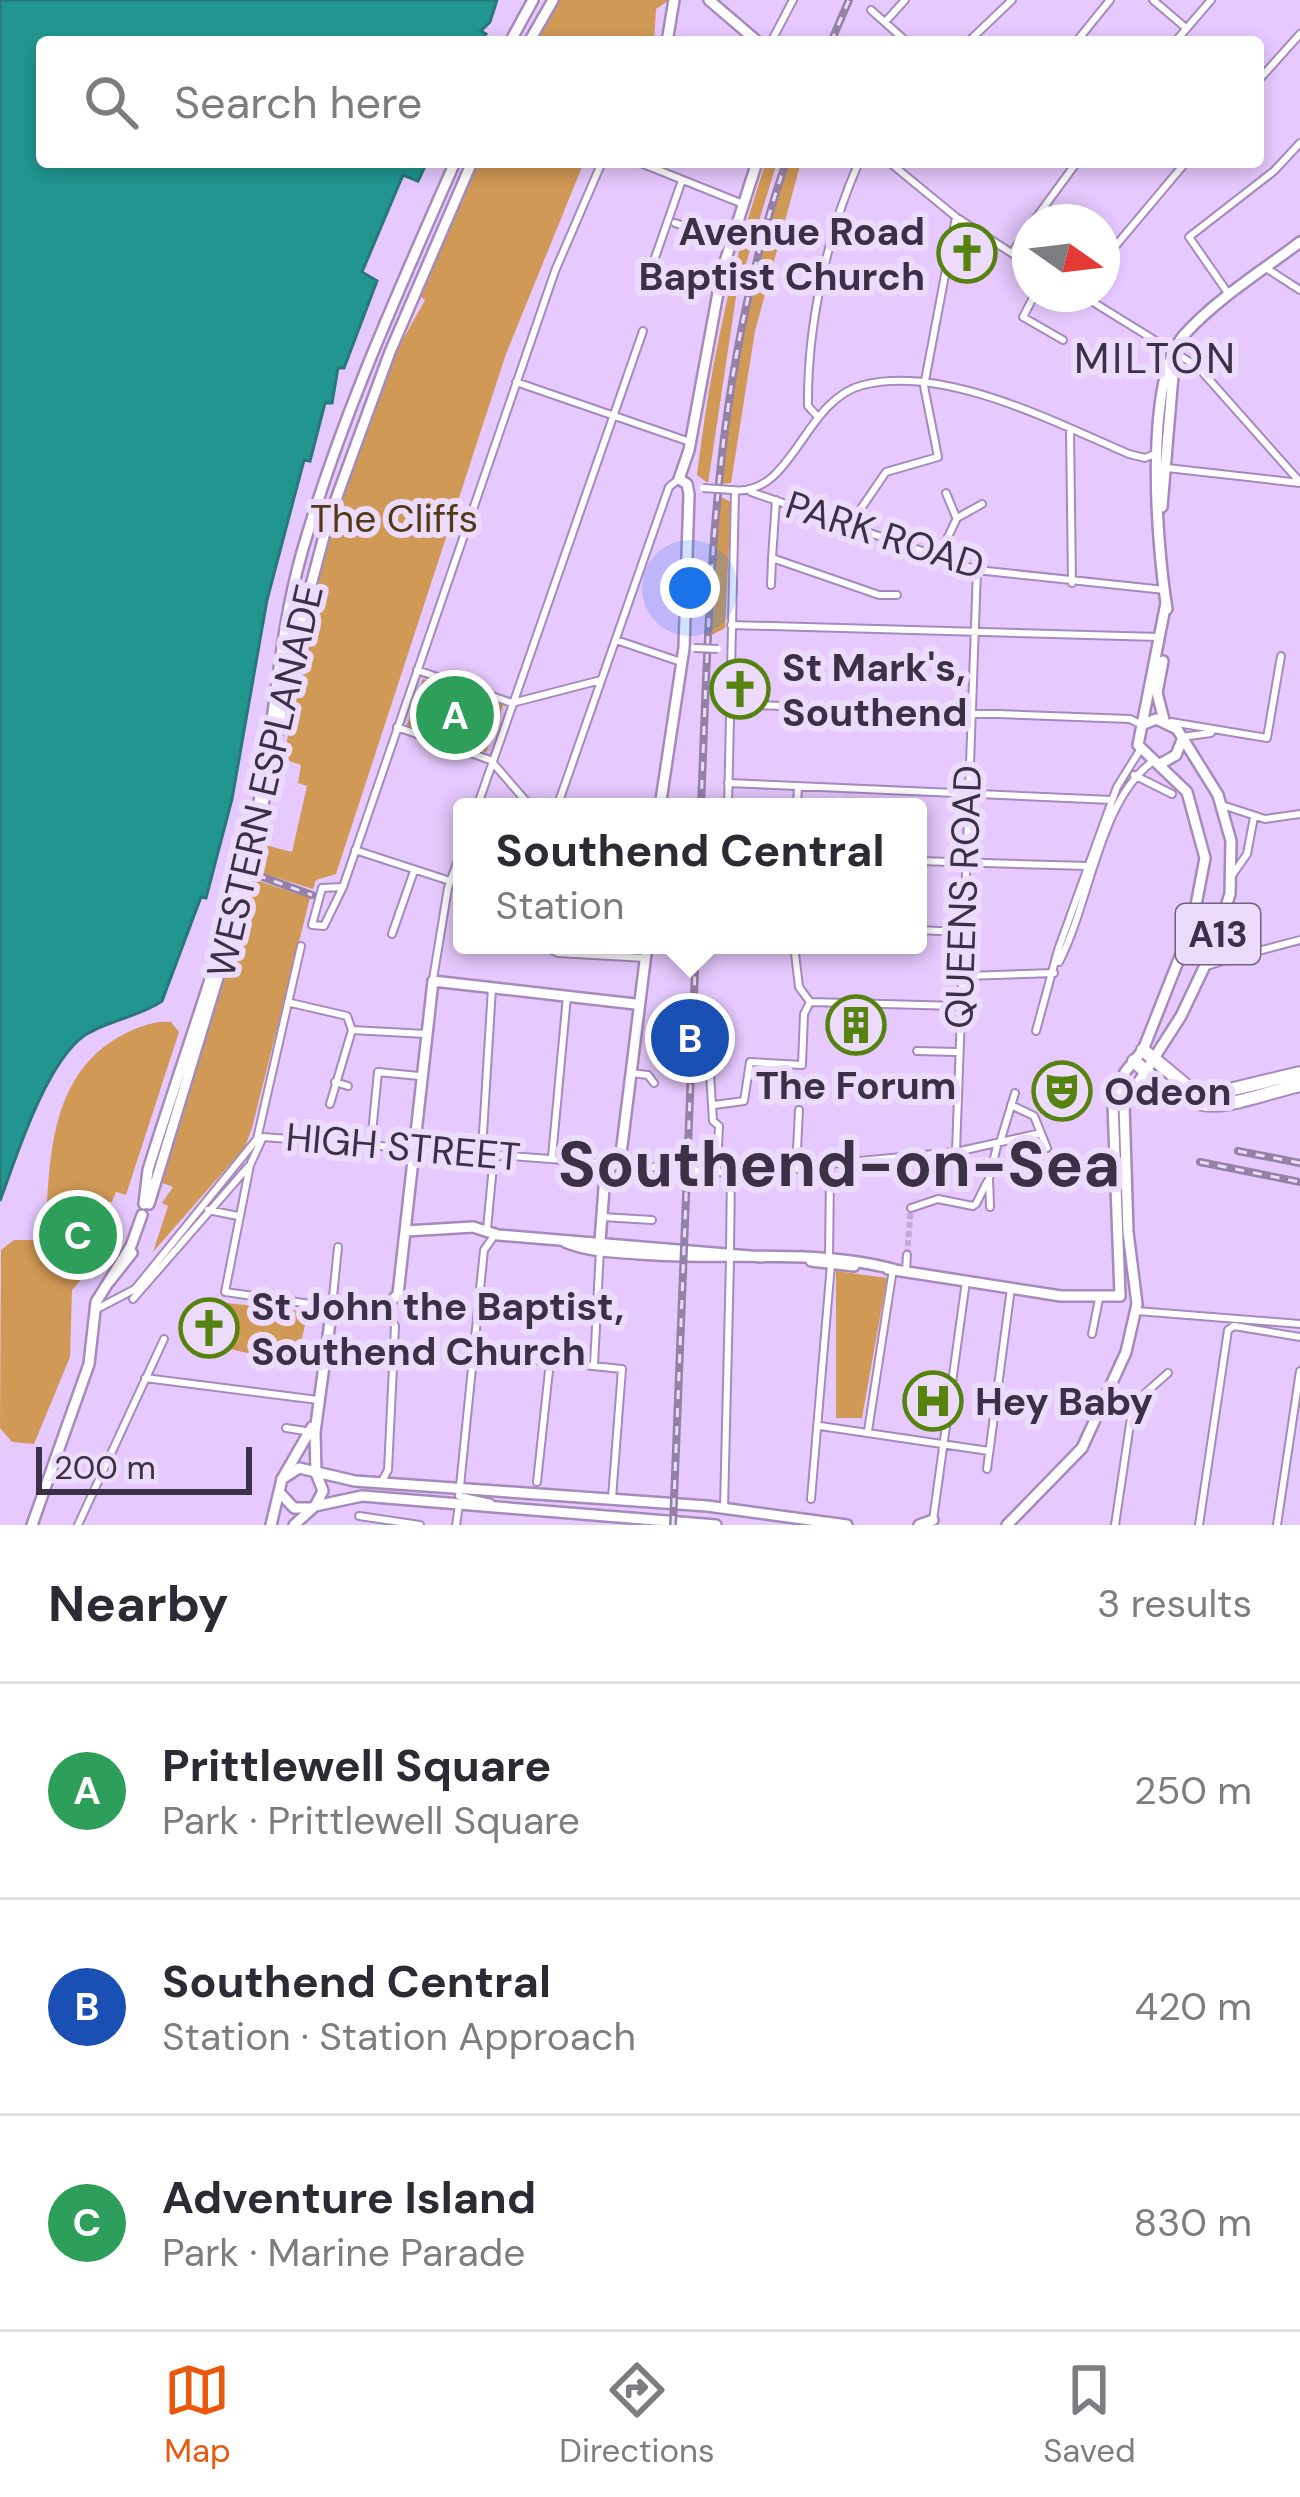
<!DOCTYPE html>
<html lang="en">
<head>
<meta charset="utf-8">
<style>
  :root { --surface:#fff; --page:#f2f2f3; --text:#2b2b33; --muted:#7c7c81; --line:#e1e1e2; --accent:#ea580c }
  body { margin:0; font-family:"DM Sans",sans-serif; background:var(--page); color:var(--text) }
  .compass { position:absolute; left:1012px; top:204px; width:108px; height:108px; border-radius:50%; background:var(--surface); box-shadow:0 6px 18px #0003; rotate:104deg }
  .scale { position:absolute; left:36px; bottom:30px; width:216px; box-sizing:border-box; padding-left:12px; border:6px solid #3b3045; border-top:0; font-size:33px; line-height:42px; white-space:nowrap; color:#3b3045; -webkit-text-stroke:9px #eddbfb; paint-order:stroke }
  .you { position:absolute; left:690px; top:588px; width:42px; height:42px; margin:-30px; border:9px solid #fff; border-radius:50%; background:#1a73e8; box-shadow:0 0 0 18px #1a73e833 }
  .badge { display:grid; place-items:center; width:78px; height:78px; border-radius:50%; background:var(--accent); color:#fff; font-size:39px; font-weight:700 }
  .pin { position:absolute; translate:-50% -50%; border:6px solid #fff; box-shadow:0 3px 12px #0006 }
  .popup { position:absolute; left:453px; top:798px; width:474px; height:156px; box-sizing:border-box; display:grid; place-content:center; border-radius:12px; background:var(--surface); filter:drop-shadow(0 3px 9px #0005); font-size:39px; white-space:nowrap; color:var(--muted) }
  .popup b { font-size:45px; color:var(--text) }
  .popup::after { content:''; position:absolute; left:50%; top:100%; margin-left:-24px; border:24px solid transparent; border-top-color:var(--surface) }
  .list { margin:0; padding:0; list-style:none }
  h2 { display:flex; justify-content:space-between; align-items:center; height:156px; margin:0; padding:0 48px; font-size:51px }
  h2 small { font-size:39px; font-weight:400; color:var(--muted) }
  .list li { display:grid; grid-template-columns:78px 1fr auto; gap:36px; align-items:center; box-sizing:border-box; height:216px; padding:0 48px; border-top:3px solid var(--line) }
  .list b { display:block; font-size:45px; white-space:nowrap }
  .list p { margin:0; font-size:39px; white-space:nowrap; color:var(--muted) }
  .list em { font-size:39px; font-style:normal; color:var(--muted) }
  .icon { flex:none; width:66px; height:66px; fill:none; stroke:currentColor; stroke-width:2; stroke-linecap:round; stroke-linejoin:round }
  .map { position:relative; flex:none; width:1300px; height:1525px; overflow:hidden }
  .search { position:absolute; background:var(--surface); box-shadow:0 6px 18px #0003; left:36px; right:36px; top:36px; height:132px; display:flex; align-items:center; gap:30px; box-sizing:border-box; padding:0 42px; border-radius:12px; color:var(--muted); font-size:45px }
  .sheet { height:804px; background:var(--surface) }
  nav { display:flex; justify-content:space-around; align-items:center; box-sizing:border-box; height:168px; border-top:3px solid var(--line); background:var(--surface); font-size:33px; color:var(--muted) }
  nav a { display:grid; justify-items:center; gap:6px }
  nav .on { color:var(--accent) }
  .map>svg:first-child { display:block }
  .green { fill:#d19956 }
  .water { fill:#219691; stroke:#29777a; stroke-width:3 }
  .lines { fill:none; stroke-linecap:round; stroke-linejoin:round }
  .street-tunnel { stroke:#c4aad9; stroke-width:6; stroke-dasharray:6 3; stroke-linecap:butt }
  .street-casing { stroke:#a68abc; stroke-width:10 }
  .secondary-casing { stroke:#a68abc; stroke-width:14 }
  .primary-casing { stroke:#a68abc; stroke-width:14 }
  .highway-casing { stroke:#a68abc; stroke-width:16 }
  .street { stroke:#fff; stroke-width:6 }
  .secondary { stroke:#fff; stroke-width:9 }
  .primary { stroke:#fff; stroke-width:9 }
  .highway { stroke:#fff; stroke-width:12 }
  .rail-casing { stroke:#9581a6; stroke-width:8 }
  .rail { stroke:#eddbfb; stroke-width:3; stroke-dasharray:9; stroke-linecap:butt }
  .street-bridge-casing { stroke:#a68abc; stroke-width:10; stroke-linecap:butt }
  .street-bridge { stroke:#fff; stroke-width:6 }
  .labels { text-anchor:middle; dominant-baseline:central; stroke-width:12; stroke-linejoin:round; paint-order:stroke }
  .shield { fill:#eddbfb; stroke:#70637c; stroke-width:3 }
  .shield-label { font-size:36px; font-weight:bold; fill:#3b3045 }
  .poi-label { font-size:39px; font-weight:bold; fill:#3b3045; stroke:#eddbfb; text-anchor:start }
  .park-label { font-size:39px; fill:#543917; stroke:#eddbfb }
  .street-label { font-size:39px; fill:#3b3045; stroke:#eddbfb }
  .neighbourhood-label { font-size:42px; letter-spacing:3px; fill:#3b3045; stroke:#eddbfb }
  .town-label { font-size:63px; font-weight:bold; fill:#3b3045; stroke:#eddbfb }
</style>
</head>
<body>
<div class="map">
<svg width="1300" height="1525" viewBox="0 0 1300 1525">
  <rect width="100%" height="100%" fill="#e6c9fe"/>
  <!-- green -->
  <path class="green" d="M558,0h109l1,1 -12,8 -2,33h-119z
    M478,162h106l-78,192 -170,520 -20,6 -3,9 -55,-17 7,-27 27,7 15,-66 -9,-3 3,-18 -17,-6 25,-150 24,-89 59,-161 33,-59 -4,-3z
    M766,162h11l-41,135 -28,186 -11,-8c13,-108 34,-209 69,-313z
    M788,162h13l-46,169 -24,152 -13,1 23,-162z
    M717,495l14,7 -6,126 -15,8z
    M423,679l80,26 -17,47 -79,-27z
    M256,880l54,18 -58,230 -7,19 -92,105 15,-46 -6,-3 11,-16 -13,-5z
    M171,1022l8,10 -53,163 -10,-3 -4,10h-48v10l53,8 -10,22 -47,-3v5l44,7 -21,18 4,4 -15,17 -2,67 -36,87 -22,-2 -12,-14 1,-178 13,-10h31c5,-69 0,-159 72,-202 16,-9 35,-18 54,-16z
    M836,1271l51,7 -25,140h-26z
    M227,1303l81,9 -12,52 -79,-18 -7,5 8,-13 7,1z"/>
  <!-- water -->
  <path class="water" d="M0,0h497l-7,22 -9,9 5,3 -4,8h-440v120h385l-9,19 -15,-6 -41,97 15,9 -33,87h-6l-6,35h-7l-15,58 -6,-1 -37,140 -35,199 -26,99 -5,-1 -39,104c-21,15 -53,19 -77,34 -39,27 -69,122 -85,166z"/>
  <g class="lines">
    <!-- street-tunnel -->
    <path class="street-tunnel" d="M907,1255l4,-47"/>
    <!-- street casing -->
    <g class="street-casing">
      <path id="street" d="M1153,0l33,28
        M871,10l36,32
        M886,21l19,-21
        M771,42l22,-42
        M968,42l44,-42
        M1076,42l34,-42
        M1175,42l36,-42
        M1258,81l42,-47
        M638,162l105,42
        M889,162l67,55 74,48
        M1033,222l44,-60
        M675,223l55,19
        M1012,253l18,-27
        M1102,262l84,-100
        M1266,268l34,22
        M649,275l32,-92
        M1228,293l-39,-56 85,-66 26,-28
        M1035,294l-12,23 40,23
        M1080,294l118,73 102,115
        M516,382l174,60
        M818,417l-10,-11c-1,-79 19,-172 51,-244
        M1070,429l2,154
        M1167,468l133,15
        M732,490c61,8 71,-90 131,-105 81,-21 193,38 266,69l16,4 12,-5
        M751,492l226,78 188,20
        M946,493l10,24
        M776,500l-4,58 107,37h18
        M849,526l37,-54 52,-15 -14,-71 32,-169
        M938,558l19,-40 25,-14
        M771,585l1,-26
        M731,625l428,12
        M616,640l65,22
        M417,670l95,33
        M512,703l89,-23
        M729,704l401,15 10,5
        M1171,722l96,16 14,-82
        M397,727l96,34
        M1182,737l29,-4
        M493,763l38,44
        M1134,775l38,19
        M728,783l384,17
        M1222,805l43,14 35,-5
        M477,807l166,-476
        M557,807l112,-320 10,-8
        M728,807l7,-316
        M797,807l1,-20
        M355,850l95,31
        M918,861l170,5
        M1233,874l14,-20 7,-37
        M343,887l-21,1 -10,37 12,1 19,-39 212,-616 47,-109
        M918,930l42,2
        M392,934l22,-63
        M542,945l16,8 88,5
        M794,945l5,42 11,15
        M1232,958l68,-18
        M1059,962c31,-59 40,-161 93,-200
        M1207,966l25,-8 -14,-9 -1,-9
        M965,976l89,-3
        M433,979l15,-91 14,-39
        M810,1002l148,4
        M291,1003l56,13 5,14
        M352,1030l74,4
        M1036,1031l22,-81 59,-163 23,-37
        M917,1051l39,1
        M709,1057l4,64 6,5 -2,44
        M631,1073l17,2 6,8
        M335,1082l13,4
        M330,1104l22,-74
        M714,1105l30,-4 6,-39 52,3 2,-51 6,-12
        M1011,1105l23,11 13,32
        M1001,1139l14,-46
        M371,1143l7,-71 41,4
        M482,1150l10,-162
        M956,1152l21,-582
        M552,1157l15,-161
        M796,1169l3,-59
        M976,1204l11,-22
        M990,1207l-1,-28 8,-33
        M911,1208l27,-9 35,7
        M208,1210l30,6
        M602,1217l50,3
        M487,1229l7,-74
        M338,1247l-6,60 -107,-15 25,-127 13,-28 468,36 225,-21 85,-19
        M730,1250l1,-77
        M829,1257l1,-85
        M906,1271l1,-16
        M133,1299l115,-132
        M95,1310l40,-21 122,-150 44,-193
        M1137,1311l163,13
        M1092,1334l7,-35
        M477,1354l145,15 -10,129
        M594,1365l6,-116
        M145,1378l173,22
        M1124,1397l9,7 35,-31
        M820,1426l169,25
        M286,1428l26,4
        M868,1431l25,-162
        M987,1469l24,-181
        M382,1481l6,-11 7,-144 -11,-16
        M537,1482l13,-121
        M811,1499l20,-235
        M491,1503l-32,-7 25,-246 10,-14
        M724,1508l6,-248
        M359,1516l61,9
        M933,1520l33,-239
        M78,1525l86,-186
        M456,1525l3,-20
        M1115,1525l18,-121
        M1199,1525l29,-195 6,-4 66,11
        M1277,1525l23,-154"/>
    </g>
    <!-- secondary casing -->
    <g class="secondary-casing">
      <path id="secondary" d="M709,0l49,42
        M510,42l23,-42
        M529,42l24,-42
        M667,42l7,-42
        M660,807l24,-159 5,-154 -2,-10 -8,-5 10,-29 33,-179 35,-109
        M144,1204l4,-34c36,-116 79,-230 107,-349 20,-89 22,-181 47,-269 39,-135 97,-262 153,-390
        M149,1204l100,-328 43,-219 36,-136 62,-169 82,-190
        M406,1231l67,-4 25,8 264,22
        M600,1241l5,-66 16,-21 26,-209
        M565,1242c24,10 49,10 75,12 84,7 171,-6 253,15
        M811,1261l43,5
        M888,1269l173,27h59
        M105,1287l27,-34
        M316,1473l-1,-41 17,-125 51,3 15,-16 35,-313 202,23
        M282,1479l30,-52
        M32,1525l57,-161 7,-62 35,-56 11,-31"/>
    </g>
    <!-- primary casing -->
    <g class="primary-casing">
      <path id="primary" d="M1162,507l13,-156
        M1167,609c-10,-61 -24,-227 17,-274 32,-36 78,-64 116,-93
        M1163,661l-6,32 7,27
        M1162,763l14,-8 6,-15
        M1120,1296l-7,-193 12,-31 18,-22 49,-124 13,-68 -18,-66 -49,-47 28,-142
        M281,1494l13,14h17
        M315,1506l8,-15 -7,-18
        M271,1525l11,-46 17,-11 56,13 352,25 140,19
        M294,1525l21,-19 47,-10 354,29
        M919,1525l14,-5
        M1007,1525l75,-77 44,-96 11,-48 -9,-72 -4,-127 57,-89 30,-63 19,-59 1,-53 -13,-46 -41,-66 -21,-10 -12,5"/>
    </g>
    <!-- highway casing -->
    <g class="highway-casing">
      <path id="highway" d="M1143,1050l57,47 100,-24
        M1134,1061c69,64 81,45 166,24"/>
    </g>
    <!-- street -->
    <use href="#street" class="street"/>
    <!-- secondary -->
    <use href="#secondary" class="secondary"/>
    <!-- primary -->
    <use href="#primary" class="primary"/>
    <!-- highway -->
    <use href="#highway" class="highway"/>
    <!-- rail casing -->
    <g class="rail-casing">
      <path id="rail" d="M831,42l18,-42
        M701,807c9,-224 11,-430 85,-645
        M257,875l55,20
        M1238,1151l62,12
        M1200,1162l100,20
        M673,1525l23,-580"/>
    </g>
    <!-- rail -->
    <use href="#rail" class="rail"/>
    <!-- street-bridge casing -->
    <g class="street-bridge-casing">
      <path id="street-bridge" d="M703,488l29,2
        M694,648l24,1"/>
    </g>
    <!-- street-bridge -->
    <use href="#street-bridge" class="street-bridge"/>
  </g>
  <!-- icons -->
  <defs>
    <g id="church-ring" transform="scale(3)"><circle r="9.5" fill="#eddbfb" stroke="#56820e" stroke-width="1.5"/><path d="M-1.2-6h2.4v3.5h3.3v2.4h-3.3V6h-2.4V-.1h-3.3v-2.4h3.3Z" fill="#56820e"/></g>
    <g id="building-ring" transform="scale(3)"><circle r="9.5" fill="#eddbfb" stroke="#56820e" stroke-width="1.5"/><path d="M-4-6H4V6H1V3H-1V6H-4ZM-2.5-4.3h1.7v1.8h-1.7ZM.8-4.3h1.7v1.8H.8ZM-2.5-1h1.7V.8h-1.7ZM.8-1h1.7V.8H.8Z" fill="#56820e"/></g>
    <g id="theatre-ring" transform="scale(3)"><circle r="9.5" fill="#eddbfb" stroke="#56820e" stroke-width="1.5"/><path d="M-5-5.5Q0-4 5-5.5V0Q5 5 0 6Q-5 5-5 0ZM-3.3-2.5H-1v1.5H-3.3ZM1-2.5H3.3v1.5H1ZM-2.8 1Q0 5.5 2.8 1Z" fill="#56820e"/></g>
    <g id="hospital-ring" transform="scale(3)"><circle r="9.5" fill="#eddbfb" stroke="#56820e" stroke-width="1.5"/><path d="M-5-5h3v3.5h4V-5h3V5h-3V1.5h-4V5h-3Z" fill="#56820e"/></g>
  </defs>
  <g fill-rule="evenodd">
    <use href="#church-ring" x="967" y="253"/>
    <use href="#church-ring" x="740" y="689"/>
    <use href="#building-ring" x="856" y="1025"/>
    <use href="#theatre-ring" x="1062" y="1091"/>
    <use href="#church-ring" x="209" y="1328"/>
    <use href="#hospital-ring" x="933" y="1401"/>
  </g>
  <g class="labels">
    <!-- shield labels -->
    <rect class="shield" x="1176" y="904" width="84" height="60" rx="9"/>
    <g class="shield-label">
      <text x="1218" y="934">A13</text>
    </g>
    <!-- poi labels -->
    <g class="poi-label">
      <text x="925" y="231" text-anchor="end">Avenue Road<tspan x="925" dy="45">Baptist Church</tspan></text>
      <text x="782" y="667">St Mark's,<tspan x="782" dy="45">Southend</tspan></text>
      <text x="856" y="1085" text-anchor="middle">The Forum</text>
      <text x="1104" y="1091">Odeon</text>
      <text x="251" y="1306">St John the Baptist,<tspan x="251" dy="45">Southend Church</tspan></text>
      <text x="975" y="1401">Hey Baby</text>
    </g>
    <!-- park labels -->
    <g class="park-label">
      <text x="394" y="518">The Cliffs</text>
    </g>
    <!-- street labels -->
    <g class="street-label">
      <text transform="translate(885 535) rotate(18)">PARK ROAD</text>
      <text transform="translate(265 781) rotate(-77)">WESTERN ESPLANADE</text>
      <text transform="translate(963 897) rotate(-88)">QUEENS ROAD</text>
      <text transform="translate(403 1147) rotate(5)">HIGH STREET</text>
    </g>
    <!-- neighbourhood labels -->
    <g class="neighbourhood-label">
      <text x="1156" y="358">MILTON</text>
    </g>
    <!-- town labels -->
    <g class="town-label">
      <text x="839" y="1165">Southend-on-Sea</text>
    </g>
  </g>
</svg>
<svg class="compass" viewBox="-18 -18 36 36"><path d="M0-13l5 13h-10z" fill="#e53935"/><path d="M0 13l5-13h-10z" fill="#7c7c81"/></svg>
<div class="scale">200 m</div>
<div class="you"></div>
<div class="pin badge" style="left:455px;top:715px;background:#2e9e5b">A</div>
<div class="pin badge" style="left:690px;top:1038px;background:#1a4fb4">B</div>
<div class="popup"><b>Southend Central</b>Station</div>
<div class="pin badge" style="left:78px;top:1235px;background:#2e9e5b">C</div>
<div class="search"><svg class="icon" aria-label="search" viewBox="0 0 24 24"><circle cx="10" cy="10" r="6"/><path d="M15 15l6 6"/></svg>Search here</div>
</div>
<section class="sheet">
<h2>Nearby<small>3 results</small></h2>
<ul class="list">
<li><span class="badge" style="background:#2e9e5b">A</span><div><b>Prittlewell Square</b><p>Park · Prittlewell Square</p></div><em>250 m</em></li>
<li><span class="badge" style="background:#1a4fb4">B</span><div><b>Southend Central</b><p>Station · Station Approach</p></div><em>420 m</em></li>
<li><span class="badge" style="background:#2e9e5b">C</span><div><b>Adventure Island</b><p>Park · Marine Parade</p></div><em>830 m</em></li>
</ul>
</section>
<nav>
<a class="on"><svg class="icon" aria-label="map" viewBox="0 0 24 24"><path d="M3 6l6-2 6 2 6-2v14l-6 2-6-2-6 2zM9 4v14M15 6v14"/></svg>Map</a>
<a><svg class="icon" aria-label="directions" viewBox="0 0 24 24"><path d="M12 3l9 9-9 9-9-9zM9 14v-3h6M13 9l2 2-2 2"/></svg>Directions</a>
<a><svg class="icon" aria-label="saved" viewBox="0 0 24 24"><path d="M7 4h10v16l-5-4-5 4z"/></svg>Saved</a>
</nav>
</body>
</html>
